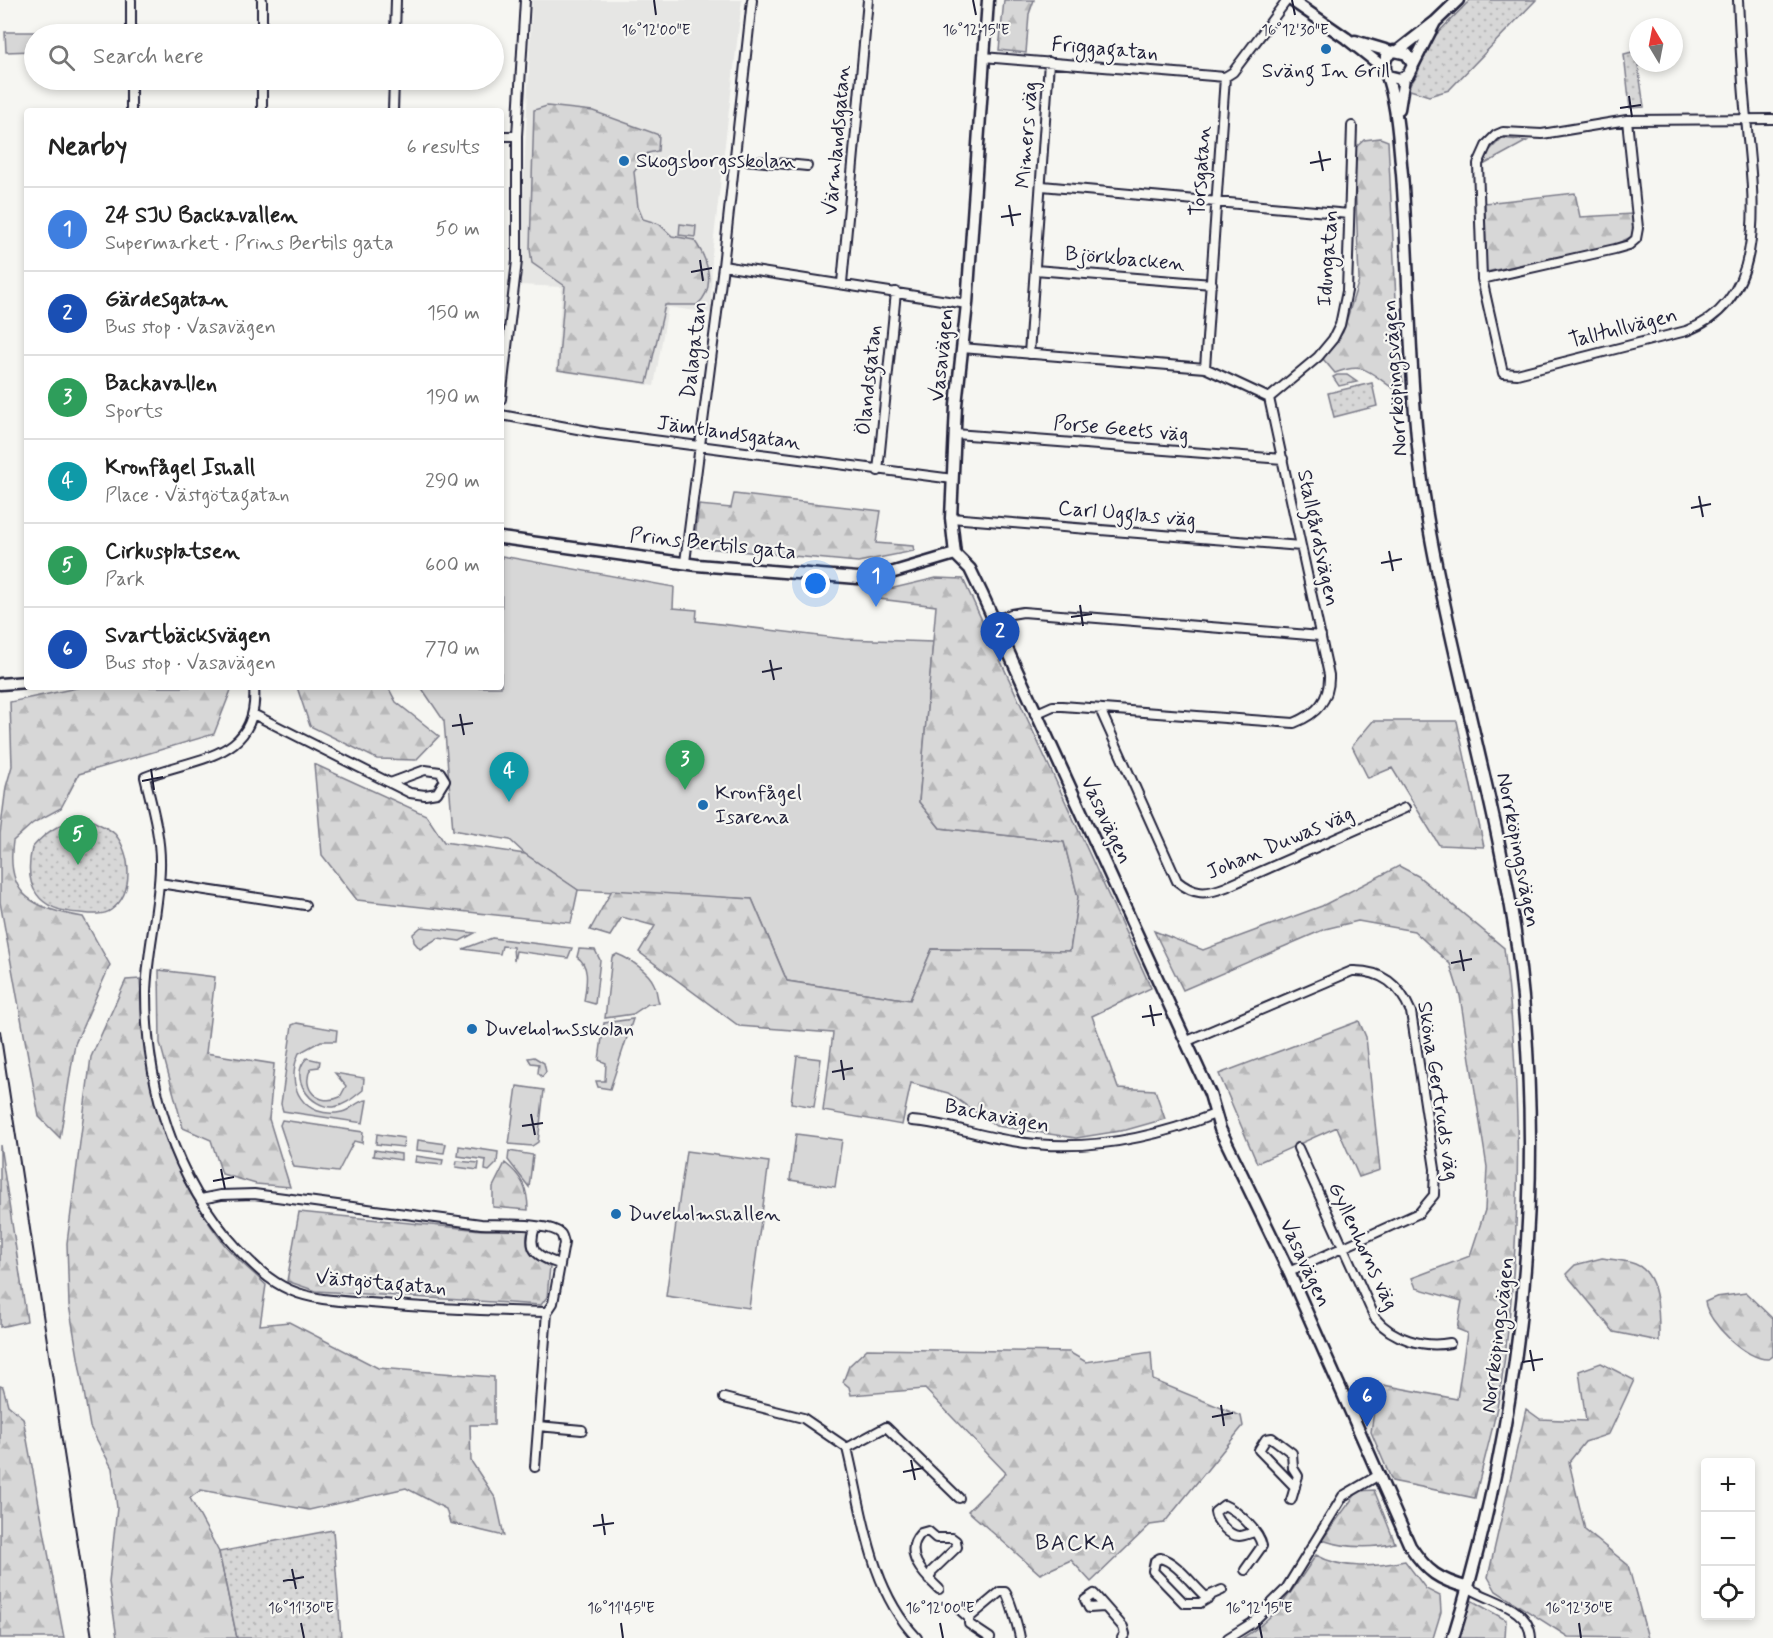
<!DOCTYPE html>
<html lang="en">
<head>
<meta charset="utf-8">
<style>
  :root { --surface:#fff; --page:#f2f2f2; --text:#222; --muted:#767676; --line:#e0e0e0; --accent:#1f6fb2 }
  body { margin:0; font-family:Mynerve,sans-serif; background:var(--page); color:var(--text) }
  .controls { position:absolute; right:18px; bottom:18px; display:grid; overflow:hidden; border-radius:6px; box-shadow:0 3px 9px #0003 }
  .controls button { width:54px; height:54px; display:grid; place-items:center; padding:0; border:0; border-bottom:2px solid var(--line); background:var(--surface); color:var(--text); font:30px sans-serif }
  .compass { position:absolute; left:1629px; top:18px; width:54px; height:54px; border-radius:50%; background:var(--surface); box-shadow:0 3px 9px #0003; rotate:350deg }
  .you { position:absolute; left:816px; top:584px; width:21px; height:21px; margin:-15px; border:4px solid #fff; border-radius:50%; background:#1a73e8; box-shadow:0 0 0 9px #1a73e833 }
  .badge { display:grid; place-items:center; width:39px; height:39px; border-radius:50%; background:var(--accent); color:#fff; font-size:20px; font-weight:700 }
  .pin { position:absolute; translate:-50% -50px; filter:drop-shadow(0 2px 3px #0008) }
  .pin::after { content:''; position:absolute; top:32px; width:21px; height:18px; background:inherit; clip-path:polygon(0 0,100% 0,50% 100%) }
  .list { margin:0; padding:0; list-style:none }
  h2 { display:flex; justify-content:space-between; align-items:center; height:78px; margin:0; padding:0 24px; font-size:26px }
  h2 small { font-size:20px; font-weight:400; color:var(--muted) }
  .list li { display:grid; grid-template-columns:39px 1fr auto; gap:18px; align-items:center; box-sizing:border-box; height:84px; padding:0 24px; border-top:2px solid var(--line) }
  .list b { display:block; font-size:22px; white-space:nowrap }
  .list p { margin:0; font-size:20px; white-space:nowrap; color:var(--muted) }
  .list em { font-size:20px; font-style:normal; color:var(--muted) }
  .icon { flex:none; width:33px; height:33px; fill:none; stroke:currentColor; stroke-width:2; stroke-linecap:round; stroke-linejoin:round }
  .map { position:relative; flex:none; width:1773px; height:1638px; overflow:hidden }
  .search { position:absolute; background:var(--surface); box-shadow:0 3px 9px #0003; left:24px; top:24px; width:480px; height:66px; display:flex; align-items:center; gap:15px; box-sizing:border-box; padding:0 21px; border-radius:33px; color:var(--muted); font-size:22px }
  .panel { position:absolute; background:var(--surface); box-shadow:0 3px 9px #0003; left:24px; top:108px; width:480px; height:582px; border-radius:6px }
  .map>svg:first-child { display:block }
  .built { fill:#e6e6e4 }
  .grass { fill:#d7d7d7; stroke:#7c7c89; stroke-width:1.5 }
  .forest { fill:url(#forest-firs); stroke:#7c7c89; stroke-width:1.5 }
  .park { fill:url(#park-dots); stroke:#7c7c89; stroke-width:1.5 }
  .lines { fill:none; stroke-linecap:round; stroke-linejoin:round }
  .street-casing { stroke:#22223b; stroke-width:12 }
  .secondary-casing { stroke:#22223b; stroke-width:15 }
  .street { stroke:#f6f6f2; stroke-width:8 }
  .secondary { stroke:#f6f6f2; stroke-width:10 }
  .rail { stroke:#22223b; stroke-width:2 }
  .ticks { fill:none; stroke:#22223b; stroke-width:2 }
  .poi-dot { fill:#1f6fb2; stroke:#f6f6f2; stroke-width:2 }
  .labels { text-anchor:middle; dominant-baseline:central; stroke-width:4.5; stroke-linejoin:round; paint-order:stroke }
  .street-label { font-size:21px; fill:#22223b; stroke:#f6f6f2 }
  .poi-label { font-size:21px; fill:#22223b; stroke:#f6f6f2; text-anchor:start }
  .neighbourhood-label { font-size:22px; letter-spacing:1.5px; fill:#22223b; stroke:#f6f6f2 }
  .ticks-label { font-size:15px; text-anchor:middle; fill:#22223b; stroke:#f6f6f2; stroke-width:4.5; stroke-linejoin:round; paint-order:stroke }
</style>
</head>
<body>
<div class="map">
<svg width="1773" height="1638" viewBox="0 0 1773 1638">
  <defs>
    <pattern id="forest-firs" width="22" height="20" patternUnits="userSpaceOnUse" patternTransform="scale(1.5)"><rect width="22" height="20" fill="#d7d7d7"/><path d="M5 1l3.5 6h-7zM16 11l3.5 6h-7z" fill="#b8b8b9"/></pattern>
    <pattern id="park-dots" width="8" height="8" patternUnits="userSpaceOnUse" patternTransform="scale(1.5)"><rect width="8" height="8" fill="#d7d7d7"/><path d="M2 2h.1M6 6h.1" fill="none" stroke="#b8b8b9" stroke-width="1.8" stroke-linecap="round"/></pattern>
  </defs>
  <rect width="100%" height="100%" fill="#f6f6f2"/>
  <filter id="ink" filterUnits="userSpaceOnUse"><feTurbulence type="fractalNoise" baseFrequency=".0167" numOctaves="2"/><feDisplacementMap in="SourceGraphic" scale="12" xChannelSelector="R" yChannelSelector="G"/><feConvolveMatrix kernelMatrix="1 2 1 2 8 2 1 2 1" color-interpolation-filters="sRGB"/></filter>
  <g filter="url(#ink)">
    <!-- built -->
    <path class="built" d="M532,0h210l-30,254 -1,59 -43,-6 -14,79 -98,-15 6,-84 -43,-2z"/>
    <!-- grass -->
    <path class="grass" d="M5,32h35v2h-6v17l-28,1z
      M1502,138l25,3 -44,24 5,-13z
      M680,224l16,2 -1,11 -16,-2z
      M502,556l172,31 -1,21 24,2 -1,11 148,18 89,3 -14,160 21,26 124,14 14,55 -8,54 -138,-2 -22,51 -123,-19 -35,-82 -174,-9 -53,-36 -15,-14 -57,-10 -9,-109 -23,-34h80z
      M421,927l54,6 -15,8 -22,-3 -18,11 -6,-7 -1,-8z
      M492,938l80,10 -4,10 -52,-7 -2,10 -1,-14 -11,-1 -2,8 -37,-5z
      M579,949l16,1 5,10 -5,44 -11,-3c2,-15 7,-35 -7,-44z
      M617,954c13,5 32,18 37,30 3,6 3,14 5,19l-11,1 -15,10 -28,4 7,-61z
      M633,1019l-23,70 -12,-2 -2,-6h9l1,-18 -7,-3 5,-37z
      M297,1023l40,7 -1,11h-15l-22,12c-15,33 5,67 43,59 10,-2 15,-12 25,-12l-4,23 -80,-12 -2,-7 11,-79z
      M797,1056l24,3 -7,48 -23,-4z
      M534,1057l10,6 2,9 -4,5 -4,-4 1,-9 -8,-1 -3,-5z
      M307,1058l13,3 -1,6 -8,1c-11,21 8,39 29,29l6,-11 -11,-13 29,5 -1,12c-9,7 -17,15 -29,17 -24,2 -46,-31 -27,-49z
      M517,1086l27,4 -6,52 -6,4 -23,-2z
      M282,1120l81,12 -1,11 -8,-2 -16,31 -44,-5 -14,-42z
      M377,1134l27,4 -1,9 -27,-3z
      M796,1134l46,6 -7,47 -45,-7z
      M418,1140l28,4 -2,9 -27,-3z
      M459,1146l39,6 -1,11 -8,8 -4,-1 1,-10 -28,-4z
      M374,1150l27,4v6l-28,-4z
      M509,1151l24,4 -4,32 -21,-27z
      M686,1151l83,11 -20,146 -83,-12z
      M416,1156l27,4 -1,5 -27,-3z
      M457,1161l22,2 -1,7 -22,-3z"/>
    <!-- forest -->
    <path class="forest" d="M1004,0h30l-5,14 -3,39 -27,-3z
      M547,106l46,5 66,24 -1,16 -10,2 -14,19 4,35 5,12 16,5 13,12 22,4c14,19 23,48 3,65h-32l-18,78 -89,-13 7,-84 -33,-23 -2,-14 4,-139z
      M1380,138l8,3 11,218 4,23 -3,6 -6,1c-24,-16 -29,-28 -59,-16l-12,-14 20,-27 16,-52 -5,-131 10,-9z
      M1575,193l5,24 52,-3 1,22 -19,9 -128,27 -1,-69z
      M734,494l147,17 -5,32 37,3 1,5 -56,11 -164,-15 5,-42 32,3z
      M936,578l27,1 188,409 -59,28 26,72 37,2 10,29 -39,11 -50,8 -80,-12 -48,-33 -37,-10 -9,42 -79,-14 10,-78 -94,-7 -100,-74 16,-26 -33,-9 -12,19 -20,-6 22,-40 140,9 35,82 123,19 22,-51 138,2 8,-54 -14,-55 -124,-14 -21,-26 17,-196 -57,-7 -2,-7z
      M81,687h148l2,3 -17,44 -135,40 -18,34 -28,15 -20,18c-8,56 21,67 70,76l27,48 -35,79 -15,94 -21,-21 -39,-215v-68l6,-47 6,-21 -2,-64z
      M297,687h91l8,15 43,34 -23,24 -39,-1 -67,-33z
      M1373,721h84l27,126 -45,-2 -47,-77 -24,10 -16,-32z
      M314,764l112,51 18,27 81,12 53,36 -7,33 -214,-23 -35,-45z
      M1399,866l19,10 86,72c19,148 18,297 -4,444 -6,35 -17,71 -25,106l-83,-17 -21,-49 7,-48 79,15 10,-66 -10,-4 5,-28 -46,-13 -4,-10 58,-22 15,-46 2,-43 -27,-171 -10,-32 -36,-33 -56,-10 -33,8 -142,61 -29,-59 49,19 119,-44z
      M159,970l56,7 -9,76 68,11 -5,55 21,68 -34,-3 -34,-10 -11,-34 -28,-12 -23,-85z
      M140,979c5,100 19,179 81,261 12,17 31,31 45,45l-6,40 29,-3 89,46 116,9v48h-24l1,36 25,38 8,37 -54,-13 -4,-14 -40,-21 -97,22 -108,-20 -11,8 29,54 18,86h-120l-8,-56 8,-74 -5,-40 -22,-41 -21,-122 -2,-62 24,-186 35,-77z
      M1359,1021l7,16 14,133 -21,7 -22,-50 -80,36 -38,-89z
      M0,1145l27,176 -27,6z
      M505,1163c17,13 23,26 23,47l-35,-3v-20z
      M299,1212l182,18h47c-5,21 4,28 22,37l-3,30 -6,8 -225,-14 -29,-10z
      M1602,1258c11,2 23,2 33,6 26,10 24,55 24,77l-45,-9 -48,-58 9,-9z
      M1746,1293l27,26v37l-4,3c-22,2 -61,-36 -64,-57l11,-5z
      M867,1349l202,3 17,10 65,-10 2,28 88,36 2,10 -79,97 -14,2 -59,57 -20,-22 -31,14 -72,-63 38,-38 -81,-84 -74,6 -2,-8 -6,-5 6,-16z
      M1601,1363l33,17 -25,54 -24,8 -16,20 16,68 43,35 20,73 -80,-1 -72,-46 -8,-14 38,-168 14,10 46,2 -7,-50z
      M0,1386l3,1 5,18 15,13 41,220h-64z
      M1374,1490l21,53c-25,6 -49,5 -73,-3l36,-49z
      M1316,1555c27,15 59,12 89,6l21,28 14,7 1,16 -8,26h-191c34,-19 53,-51 74,-83z
      M1469,1599l37,21 -1,18h-49z"/>
    <!-- park -->
    <path class="park" d="M1470,0h66l-87,90 -20,6 -22,-7 10,-14 11,-32z
      M1636,51l8,56 -14,1 -6,-54z
      M1337,375h10l10,7 -18,4 -6,-9z
      M1372,383l5,23 -43,11 -6,-24z
      M91,820c7,4 18,8 24,14 16,19 20,59 -4,76 -8,6 -21,4 -31,3 -42,-2 -57,-26 -48,-65 15,-18 35,-30 59,-28z
      M333,1530l8,108h-104l-18,-86z"/>
    <g class="lines">
      <!-- street casing -->
      <g class="street-casing">
        <path id="street" d="M262,0v34
          M1738,0c2,39 4,79 8,118 6,73 27,181 -60,213l-169,43 -14,-1 -21,-94 -4,-115 9,-20 9,-9 7,-3 39,2 85,-14 146,-1
          M131,34v-34
          M395,34l1,-34
          M983,57l242,20
          M131,80v31
          M262,80v31
          M393,111l1,-31
          M501,136h16
          M734,159l73,7
          M1042,186l307,28
          M723,266l244,38
          M1035,270l177,14
          M1482,279l133,-30 14,-4 7,-6 2,-11 -11,-108
          M842,283l26,-283
          M962,348l243,20 64,30 60,277c1,25 -12,39 -35,48l-232,-17h-9l-18,8
          M1029,354l20,-292
          M1205,368l20,-291 8,-5 54,-72
          M1269,398l49,-41 15,-18 7,-14 7,-34 5,-165
          M501,399l16,-138v-125l8,-136
          M501,415l98,18 354,46
          M955,434l328,25
          M878,471l18,-179
          M951,518l350,28
          M685,562l38,-296 29,-266
          M994,621l17,-7 12,-2 298,24
          M1100,709l77,172c17,14 29,14 49,6l179,-79
          M253,714l157,79 15,2 12,-2 8,-13 -5,-8 -15,-2 -35,13
          M159,883l146,22
          M1185,1042l167,-71c30,-1 48,14 59,41l24,157 -1,26 -15,18 -130,59
          M912,1121c34,2 66,15 100,20 70,12 137,-1 203,-27
          M1298,1148l77,170c17,21 49,30 75,25
          M201,1199l20,-4 33,-1 227,30c15,1 70,-2 80,10 2,3 2,6 3,9l-11,60 -6,9c-59,-1 -118,-4 -177,-9 -26,-2 -55,-2 -80,-13 -21,-9 -38,-26 -53,-42 -63,-68 -91,-163 -91,-255 1,-42 13,-84 14,-126 1,-30 -8,-61 -15,-90 51,-20 115,-18 109,-90
          M535,1227c-8,24 2,29 24,37
          M724,1398l79,20 44,30c16,65 22,140 70,190
          M538,1426l44,4
          M847,1448l39,-21 73,71
          M535,1467l12,-155
          M1291,1500c3,-8 4,-16 7,-24l-5,-8 -1,-15 -20,-15 -6,1 -7,11 36,37
          M1245,1570l17,-24c-3,-15 -24,-35 -38,-41l-9,7c1,9 14,24 24,24 5,0 11,-3 15,-4
          M929,1580l3,-9 25,-24 -1,-6 -4,-3h-16l-8,-7 -7,2c-19,20 2,41 18,56
          M1469,1588c22,14 60,18 62,50
          M1210,1597l-10,6h-16l-31,-32 2,-10 5,-3c16,3 34,29 46,39l16,-7
          M1104,1607l-15,1 -4,-8 9,-6 29,33 2,7 -3,4
          M959,1609l10,9v6l21,14
          M969,1618l31,-26h5c4,3 14,39 15,46
          M1228,1638l24,-15 34,-34 57,-93 36,-21"/>
      </g>
      <!-- secondary casing -->
      <g class="secondary-casing">
        <path id="secondary" d="M988,0l-21,304 -11,101 -5,113 4,36 15,15 12,25 228,500 10,35 69,143 121,274c17,26 29,34 59,42
          M1291,0l55,38 38,30
          M1355,41l37,11
          M1398,51l37,-29 23,-22
          M1412,63l-5,-9 -13,-3 -7,5c-5,12 0,18 3,30 8,29 9,58 12,88 9,118 6,236 27,353 26,149 73,292 91,442 26,227 0,452 -67,669
          M1388,76l12,3 8,-4 27,-53
          M1399,109l5,-31
          M501,538l196,27 161,13 26,-3 71,-21
          M0,684l27,-2"/>
      </g>
      <!-- street -->
      <use href="#street" class="street"/>
      <!-- secondary -->
      <use href="#secondary" class="secondary"/>
      <!-- rail -->
      <path class="rail" d="M0,1031l92,607"/>
    </g>
  </g>
  <!-- ticks -->
  <path class="ticks" d="M654,0l2,15M973,0l3,15M1292,0l3,15M1629,96l3,21M1620,108l21,-3M1319,151l4,20M1310,163l21,-4M1009,205l4,21M1001,217l20,-3M700,260l3,21M691,272l21,-4M1699,496l4,21M1691,508l20,-4M1389,551l4,20M1381,563l21,-4M1080,605l3,21M1071,617l21,-3M770,660l4,20M762,672l20,-4M460,714l4,21M452,726l21,-3M151,769l3,21M142,781l21,-4M1460,950l4,21M1451,963l21,-4M1150,1005l4,21M1142,1017l20,-3M841,1060l3,20M832,1072l21,-4M531,1114l4,21M522,1126l21,-3M221,1169l4,20M213,1181l21,-4M1530,1350l4,21M1522,1362l21,-3M1221,1405l3,21M1212,1417l21,-4M911,1460l4,20M903,1472l20,-4M602,1514l3,21M593,1526l21,-3M292,1569l4,20M283,1581l21,-4M301,1623l3,15M621,1623l2,15M940,1623l3,15M1259,1623l3,15M1579,1623l2,15"/>
  <!-- markers -->
  <g class="poi-dot">
    <circle cx="1326" cy="49" r="6"/>
    <circle cx="624" cy="161" r="6"/>
    <circle cx="703" cy="805" r="6"/>
    <circle cx="472" cy="1029" r="6"/>
    <circle cx="616" cy="1214" r="6"/>
  </g>
  <g class="labels">
    <!-- street labels -->
    <g class="street-label">
      <text transform="translate(1105 49) rotate(5)">Friggagatan</text>
      <text transform="translate(1027 135) rotate(-86)">Mimers väg</text>
      <text transform="translate(837 140) rotate(-85)">Värmlandsgatan</text>
      <text transform="translate(1201 171) rotate(-86)">Torsgatan</text>
      <text transform="translate(1328 258) rotate(-86)">Idungatan</text>
      <text transform="translate(1125 259) rotate(5)">Björkbacken</text>
      <text transform="translate(1623 328) rotate(-14)">Talltullvägen</text>
      <text transform="translate(694 350) rotate(-83)">Dalagatan</text>
      <text transform="translate(942 355) rotate(-84)">Vasavägen</text>
      <text transform="translate(1395 378) rotate(-94)">Norrköpingsvägen</text>
      <text transform="translate(869 380) rotate(-84)">Ölandsgatan</text>
      <text transform="translate(1121 429) rotate(5)">Porse Geets väg</text>
      <text transform="translate(729 433) rotate(8)">Jämtlandsgatan</text>
      <text transform="translate(1127 514) rotate(5)">Carl Ugglas väg</text>
      <text transform="translate(1318 538) rotate(78)">Stallgårdsvägen</text>
      <text transform="translate(713 544) rotate(6)">Prins Bertils gata</text>
      <text transform="translate(1106 820) rotate(65)">Vasavägen</text>
      <text transform="translate(1280 843) rotate(-23)">Johan Duwas väg</text>
      <text transform="translate(1518 850) rotate(79)">Norrköpingsvägen</text>
      <text transform="translate(1438 1091) rotate(81)">Sköna Gertruds väg</text>
      <text transform="translate(997 1116) rotate(11)">Backavägen</text>
      <text transform="translate(1363 1246) rotate(65)">Gyllenhorns väg</text>
      <text transform="translate(1305 1263) rotate(65)">Vasavägen</text>
      <text transform="translate(381 1283) rotate(5)">Västgötagatan</text>
      <text transform="translate(1498 1335) rotate(-83)">Norrköpingsvägen</text>
    </g>
    <!-- poi labels -->
    <g class="poi-label">
      <text x="1326" y="71" text-anchor="middle">Sväng In Grill</text>
      <text x="636" y="161">Skogsborgsskolan</text>
      <text x="715" y="793">Kronfågel<tspan x="715" dy="24">Isarena</tspan></text>
      <text x="484" y="1029">Duveholmsskolan</text>
      <text x="628" y="1214">Duveholmshallen</text>
    </g>
    <!-- neighbourhood labels -->
    <g class="neighbourhood-label">
      <text x="1076" y="1544">BACKA</text>
    </g>
  </g>
  <g class="ticks-label">
    <text x="656" y="35">16°12'00"E</text>
    <text x="976" y="35">16°12'15"E</text>
    <text x="1295" y="35">16°12'30"E</text>
    <text x="301" y="1613">16°11'30"E</text>
    <text x="621" y="1613">16°11'45"E</text>
    <text x="940" y="1613">16°12'00"E</text>
    <text x="1259" y="1613">16°12'15"E</text>
    <text x="1579" y="1613">16°12'30"E</text>
  </g>
</svg>
<div class="controls">
<button>+</button>
<button>−</button>
<button><svg class="icon" aria-label="locate" viewBox="0 0 24 24"><circle cx="12" cy="12" r="6"/><path d="M12 2v4M12 18v4M2 12h4M18 12h4"/></svg></button>
</div>
<svg class="compass" viewBox="-18 -18 36 36"><path d="M0-13l5 13h-10z" fill="#e53935"/><path d="M0 13l5-13h-10z" fill="#767676"/></svg>
<div class="you"></div>
<div class="pin badge" style="left:876px;top:607px;background:#3f7fe0">1</div>
<div class="pin badge" style="left:1000px;top:662px;background:#1a4fb4">2</div>
<div class="pin badge" style="left:685px;top:790px;background:#2e9e5b">3</div>
<div class="pin badge" style="left:509px;top:802px;background:#0f9aa8">4</div>
<div class="pin badge" style="left:78px;top:865px;background:#2e9e5b">5</div>
<div class="pin badge" style="left:1367px;top:1427px;background:#1a4fb4">6</div>
<div class="search"><svg class="icon" aria-label="search" viewBox="0 0 24 24"><circle cx="10" cy="10" r="6"/><path d="M15 15l6 6"/></svg>Search here</div>
<section class="panel">
<h2>Nearby<small>6 results</small></h2>
<ul class="list">
<li><span class="badge" style="background:#3f7fe0">1</span><div><b>24 SJU Backavallen</b><p>Supermarket · Prins Bertils gata</p></div><em>50 m</em></li>
<li><span class="badge" style="background:#1a4fb4">2</span><div><b>Gärdesgatan</b><p>Bus stop · Vasavägen</p></div><em>150 m</em></li>
<li><span class="badge" style="background:#2e9e5b">3</span><div><b>Backavallen</b><p>Sports</p></div><em>190 m</em></li>
<li><span class="badge" style="background:#0f9aa8">4</span><div><b>Kronfågel Ishall</b><p>Place · Västgötagatan</p></div><em>290 m</em></li>
<li><span class="badge" style="background:#2e9e5b">5</span><div><b>Cirkusplatsen</b><p>Park</p></div><em>600 m</em></li>
<li><span class="badge" style="background:#1a4fb4">6</span><div><b>Svartbäcksvägen</b><p>Bus stop · Vasavägen</p></div><em>770 m</em></li>
</ul>
</section>
</div>
</body>
</html>
